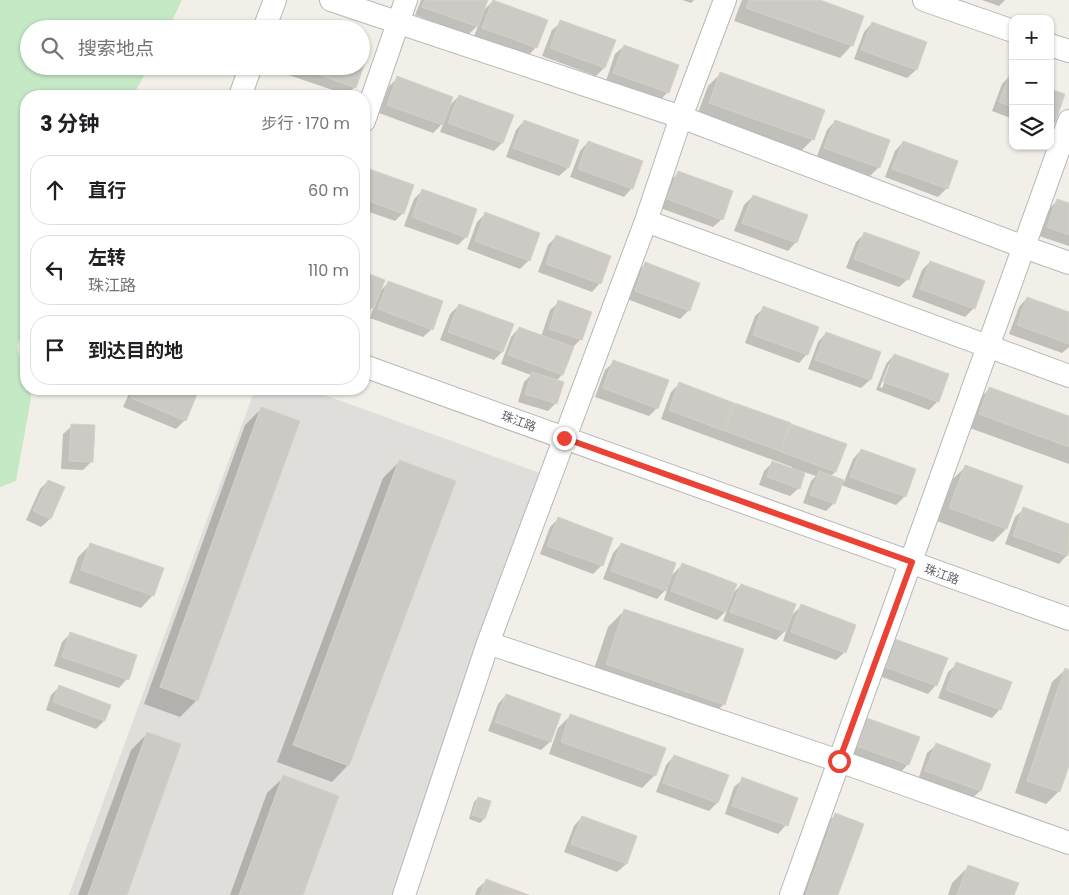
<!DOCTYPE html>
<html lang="zh">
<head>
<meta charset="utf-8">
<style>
  :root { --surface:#fff; --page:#f6f6f6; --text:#202124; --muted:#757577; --line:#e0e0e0 }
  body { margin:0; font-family:Poppins,"Noto Sans SC",sans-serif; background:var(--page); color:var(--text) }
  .controls { position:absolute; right:15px; top:15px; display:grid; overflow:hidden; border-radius:10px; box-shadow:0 1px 4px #0004 }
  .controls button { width:45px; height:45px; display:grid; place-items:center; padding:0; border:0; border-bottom:1px solid var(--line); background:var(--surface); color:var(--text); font:25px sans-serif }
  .stop { position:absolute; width:15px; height:15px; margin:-11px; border:4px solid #ea4335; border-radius:50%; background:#fff }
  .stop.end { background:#ea4335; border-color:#fff; box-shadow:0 1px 5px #0008 }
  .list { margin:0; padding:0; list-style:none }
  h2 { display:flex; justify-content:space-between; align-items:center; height:65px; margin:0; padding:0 20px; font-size:21px }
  h2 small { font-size:16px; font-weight:400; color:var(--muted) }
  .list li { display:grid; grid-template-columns:32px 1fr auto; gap:15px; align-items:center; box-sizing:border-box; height:70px; margin:0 10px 10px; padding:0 10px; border:1px solid var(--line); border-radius:20px }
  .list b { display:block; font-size:19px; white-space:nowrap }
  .list p { margin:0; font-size:16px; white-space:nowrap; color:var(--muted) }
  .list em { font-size:16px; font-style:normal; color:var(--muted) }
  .icon { flex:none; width:28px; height:28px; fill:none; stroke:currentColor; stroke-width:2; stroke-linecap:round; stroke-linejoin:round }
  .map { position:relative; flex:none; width:1069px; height:895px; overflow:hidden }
  .search { position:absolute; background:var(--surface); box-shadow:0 1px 4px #0004; left:20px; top:20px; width:350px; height:55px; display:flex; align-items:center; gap:12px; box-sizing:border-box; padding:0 18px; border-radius:28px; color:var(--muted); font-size:19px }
  .panel { position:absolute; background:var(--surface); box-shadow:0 1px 4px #0004; left:20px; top:90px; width:350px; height:305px; border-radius:20px }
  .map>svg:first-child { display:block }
  .industrial { fill:#e0deda }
  .green { fill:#c5e8c5 }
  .shadow { fill:#0003; fill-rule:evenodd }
  .building { fill:#cccac5; stroke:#d6d1c6 }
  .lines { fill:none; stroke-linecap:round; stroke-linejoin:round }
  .minor-casing { stroke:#b5b8bc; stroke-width:24 }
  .minor { stroke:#fff; stroke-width:22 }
  .route { stroke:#ea4335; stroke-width:6 }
  .labels { text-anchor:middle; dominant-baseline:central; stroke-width:4.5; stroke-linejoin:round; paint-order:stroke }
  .street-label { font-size:12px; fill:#5f6368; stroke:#fff }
</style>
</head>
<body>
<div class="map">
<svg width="1069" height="895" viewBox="0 0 1069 895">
  <rect width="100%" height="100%" fill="#f1efe8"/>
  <!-- industrial -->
  <path class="industrial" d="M255,389h53l243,88 -154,418h-328z"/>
  <!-- green -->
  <path class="green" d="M0,0h182l-14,29h-139v37h120l-16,30h-107v228l-9,22 9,33v10h3l2,9 -15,83 -16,6z"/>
  <!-- shadow -->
  <path class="shadow" d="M421,0h66l-5,12 11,-11 43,46 -8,9 -54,-20 5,-12 -11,11 -53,-20z
    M682,0h12l-3,3z
    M742,0h74l36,45 -12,13 -106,-37z
    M982,0h23l-6,6z
    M561,22l43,46 -8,8 -54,-20 10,-26z
    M872,23l53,20 -9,27 -9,8 -53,-19 10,-27z
    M624,46l44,46 -9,9 -53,-20 9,-27z
    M364,63l-9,24 -8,8 -67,-23 2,-6h79z
    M720,74l93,65 -13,13 -103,-37 11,-29z
    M1010,76l3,1v42l-21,-8 10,-27z
    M398,78l49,30 12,-12 43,47 -8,8 -54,-19 4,-10 -11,11 -54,-20 10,-27z
    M524,121l53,20 -9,27 -9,8 -53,-19 10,-27z
    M835,121l44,46 -9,9 -53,-20 10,-26z
    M588,142l44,46 -8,9 -54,-20 10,-26z
    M903,142l44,46 -9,9 -53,-20 10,-26z
    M364,168l49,18 -10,27 -8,8 -31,-11z
    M678,173l44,46 -9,8 -53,-19 10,-27z
    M422,191l44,46 -8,8 -54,-19 10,-27z
    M753,196l43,46 -8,9 -54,-20 10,-26z
    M1058,200l11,5v41l-30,-10 10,-27z
    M485,214l44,46 -9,9 -53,-20 10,-27z
    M865,233l43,46 -9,8 -53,-19 10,-26z
    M556,237l44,46 -8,9 -54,-20 10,-27z
    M930,262l44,46 -9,9 -53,-20 10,-27z
    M645,264l44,46 -9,9 -53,-20 10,-27z
    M364,273l19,7 -4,12 9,-9 44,46 -9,8 -53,-19 4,-12 -10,9z
    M1027,298l42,16v33l-7,6 -53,-19 10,-27z
    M559,302l22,37 -9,9 -10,27 -6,6v22l-8,8 -30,-9 6,-20 7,-7 -30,-11 10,-27 8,-9 22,9 9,-27z
    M459,305l43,47 -8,8 -54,-20 10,-26z
    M764,308l43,46 -8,9 -54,-20 10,-27z
    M826,333l54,20 -10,27 -9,8 -53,-19 10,-27z
    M894,355l44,46 -9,9 -53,-20 10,-26zM889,364h3l-10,24 -2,-1z
    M614,362l43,46 -8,8 -54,-19 10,-27z
    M679,384l166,61 -10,27 -5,5 14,5 9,-23 8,-9 44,46 -9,9 -55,-20 -7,18 -8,8 -23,-8 8,-22 5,-5 -12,-4 -5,16 -9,8 -31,-11 5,-14 8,-8 19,7 1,-3 -131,-48 10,-27z
    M131,389h50l14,6 -10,25 -9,9 -53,-22z
    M989,389l80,29v46l-102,-37 10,-26z
    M262,408l36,14 -101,278 -17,17 -36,-13 101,-279z
    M72,426l20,35 -9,9 -22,-1 2,-35z
    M400,461l-52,304 -16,17 -55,-20 106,-284z
    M966,466l55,20 -15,43 -13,13 -56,-21 16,-42z
    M48,481l16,7 -14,31 -9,8 -15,-7 14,-31z
    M1024,509l45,16v25l-2,5 -8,9 -54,-20 10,-27z
    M558,519l44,46 -9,9 -53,-20 10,-27z
    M91,544l62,51 -12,13 -72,-25 9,-26z
    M621,544l49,33 12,-12 49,30 10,-10 49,32 11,-11 44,46 -9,8 -53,-19 4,-12 -11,11 -53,-19 4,-11 -10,10 -53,-20 4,-13 -11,12 -54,-20 10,-26z
    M625,610l99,94 -17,17 -117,-40 18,-54z
    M71,633l56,46 -8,9 -65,-22 8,-24z
    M884,648l52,37 -8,9 -54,-20z
    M957,664l43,45 -8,9 -54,-20 10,-26z
    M1065,670l4,1v91l-10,29 -13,13 -31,-11 37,-111z
    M60,686l50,19 -6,16 -8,8 -50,-19 5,-15z
    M506,695l53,20 -9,27 -9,8 -53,-19 10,-27z
    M571,715l84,60 -13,13 -93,-34 9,-26z
    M856,726l52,38 -8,9 -54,-20z
    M148,733l-23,162h-47l53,-145z
    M936,745l53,19 -9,27 -9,8 -53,-19 9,-27z
    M674,756l43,47 -8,8 -53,-19 10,-27z
    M284,777l18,118h-72l37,-102z
    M743,779l43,46 -8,9 -53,-20 9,-27z
    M478,798l11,4 -5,17 -4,4 -11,-4 5,-17z
    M835,815l2,80h-39l25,-68z
    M582,817l44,47 -9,8 -53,-20 10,-26z
    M969,866l44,29h-65l4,-12z
    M486,881l39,14h-50l2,-6z"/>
  <!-- building -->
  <path class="building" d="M425,0h63l-10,27 -56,-20z
    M493,0l55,20 -11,28 -55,-20z
    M749,0h71l44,16 -11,30 -107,-38z
    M560,20l56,20 -11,28 -55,-20z
    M872,22l55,20 -10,28 -56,-20z
    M624,45l55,20 -10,28 -56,-20z
    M361,61l4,1 -9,26 -61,-22h66z
    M720,72l105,38 -11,30 -105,-37z
    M1010,74l3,1v32l-14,-5z
    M397,76l56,21 -10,28 -56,-20z
    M1050,89l15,5 -10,29 -5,-2z
    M459,95l55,20 -11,28 -55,-20z
    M524,120l55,20 -10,28 -56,-20z
    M835,120l55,20 -10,28 -56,-20z
    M588,141l55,20 -10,28 -55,-20z
    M903,141l55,20 -10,28 -56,-20z
    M364,167l50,18 -10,29 -40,-15z
    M678,171l55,20 -10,29 -56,-21z
    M422,189l55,20 -10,29 -55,-21z
    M753,195l55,20 -11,28 -55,-20z
    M1057,199l12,4v32l-22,-8z
    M485,212l55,21 -10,28 -55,-20z
    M864,232l56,20 -11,28 -55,-21z
    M556,235l55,21 -10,28 -55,-20z
    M930,261l55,20 -10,28 -55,-20z
    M645,262l55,21 -10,28 -55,-20z
    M364,272l21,8 -11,28 -10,-4z
    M388,281l55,20 -10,29 -55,-21z
    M1027,297l42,15v32l-52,-19z
    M558,300l34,12 -10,28 -33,-11z
    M459,304l55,20 -11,28 -55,-20z
    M763,306l56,21 -11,28 -55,-20z
    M519,327l55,20 -11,28 -55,-20z
    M826,332l55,20 -10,28 -56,-20z
    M894,354l55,20 -10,28 -56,-20z
    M613,360l56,20 -11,29 -55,-21z
    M532,372l32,10 -7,22 -32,-10z
    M679,382l55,21 -10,28 -55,-21z
    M989,387l80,29v31l-90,-33z
    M135,389h49l13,5 -11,27 -55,-23z
    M735,403l56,20 -11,28 -55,-20z
    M261,407l39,14 -102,280 -38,-14z
    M71,424l24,1 -2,37 -24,-1z
    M791,424l56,20 -11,28 -55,-20z
    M861,449l55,20 -10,28 -56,-20z
    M399,460l57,21 -107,285 -56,-21z
    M772,461l33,12 -5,16 -33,-12z
    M965,465l58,21 -16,43 -58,-21z
    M819,471l25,9 -9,24 -25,-9z
    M48,480l17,7 -14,32 -18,-8z
    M1023,507l46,17 -1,32 -55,-20z
    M558,517l55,21 -10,28 -56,-20z
    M90,543l74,25 -10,28 -73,-26z
    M621,543l55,20 -10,28 -55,-20z
    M682,563l55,21 -11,28 -55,-21z
    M741,584l55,20 -10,28 -56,-20z
    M801,604l55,21 -10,28 -55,-21z
    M624,609l120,40 -19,56 -119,-41z
    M70,632l67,23 -8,25 -67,-23z
    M892,638l56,20 -11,28 -55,-20z
    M956,662l56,20 -11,28 -55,-20z
    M1065,668l4,2v96l-9,26 -33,-11z
    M59,685l52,20 -6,16 -52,-19z
    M506,694l55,20 -10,28 -56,-20z
    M570,714l96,34 -10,28 -95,-34z
    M864,717l56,20 -11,28 -55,-20z
    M147,732l34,12 -54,151h-39z
    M936,743l55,21 -10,27 -56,-20z
    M674,755l55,20 -11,28 -55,-20z
    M283,775l56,21 -36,99h-64z
    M742,777l56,21 -10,28 -56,-20z
    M478,797l13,4 -6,18 -13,-4z
    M835,813l29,11 -26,71h-32z
    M582,816l55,20 -10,28 -56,-20z
    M968,865l51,18 -5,12h-57z
    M486,879l43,16h-49z"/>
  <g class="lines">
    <!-- minor casing -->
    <g class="minor-casing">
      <path id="minor" d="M331,0l350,117 343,130 45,16
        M924,0l89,31
        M264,29l11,-29
        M1050,45l19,6
        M240,96l11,-30
        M364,121l42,-121
        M646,221l423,155
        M364,366l705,253
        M488,643l351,118 230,82
        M404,895l84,-252 158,-422 35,-104 44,-117
        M791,895l278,-774"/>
    </g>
    <!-- minor -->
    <use href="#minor" class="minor"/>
  </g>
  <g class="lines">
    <!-- route -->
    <path class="route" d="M564,438l348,124 -73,199"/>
  </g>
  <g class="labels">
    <!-- street labels -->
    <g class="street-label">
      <text transform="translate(519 421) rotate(20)">珠江路</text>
      <text transform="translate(942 574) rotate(20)">珠江路</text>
    </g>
  </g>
</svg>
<div class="controls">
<button>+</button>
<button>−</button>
<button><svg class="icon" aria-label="layers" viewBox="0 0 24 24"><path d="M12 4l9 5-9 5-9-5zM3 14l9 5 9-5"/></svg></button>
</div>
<div class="stop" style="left:839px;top:761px"></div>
<div class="stop end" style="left:564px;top:438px"></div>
<div class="search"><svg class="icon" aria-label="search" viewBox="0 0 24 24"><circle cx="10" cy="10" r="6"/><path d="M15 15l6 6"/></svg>搜索地点</div>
<section class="panel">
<h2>3 分钟<small>步行 · 170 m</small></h2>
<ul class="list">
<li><svg class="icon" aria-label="ahead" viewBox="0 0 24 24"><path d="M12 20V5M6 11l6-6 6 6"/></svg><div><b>直行</b></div><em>60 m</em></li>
<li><svg class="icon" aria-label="left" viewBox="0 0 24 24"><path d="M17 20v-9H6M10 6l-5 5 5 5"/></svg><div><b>左转</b><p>珠江路</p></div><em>110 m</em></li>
<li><svg class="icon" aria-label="arrive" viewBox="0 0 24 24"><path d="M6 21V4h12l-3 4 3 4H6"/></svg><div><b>到达目的地</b></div></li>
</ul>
</section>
</div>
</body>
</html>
